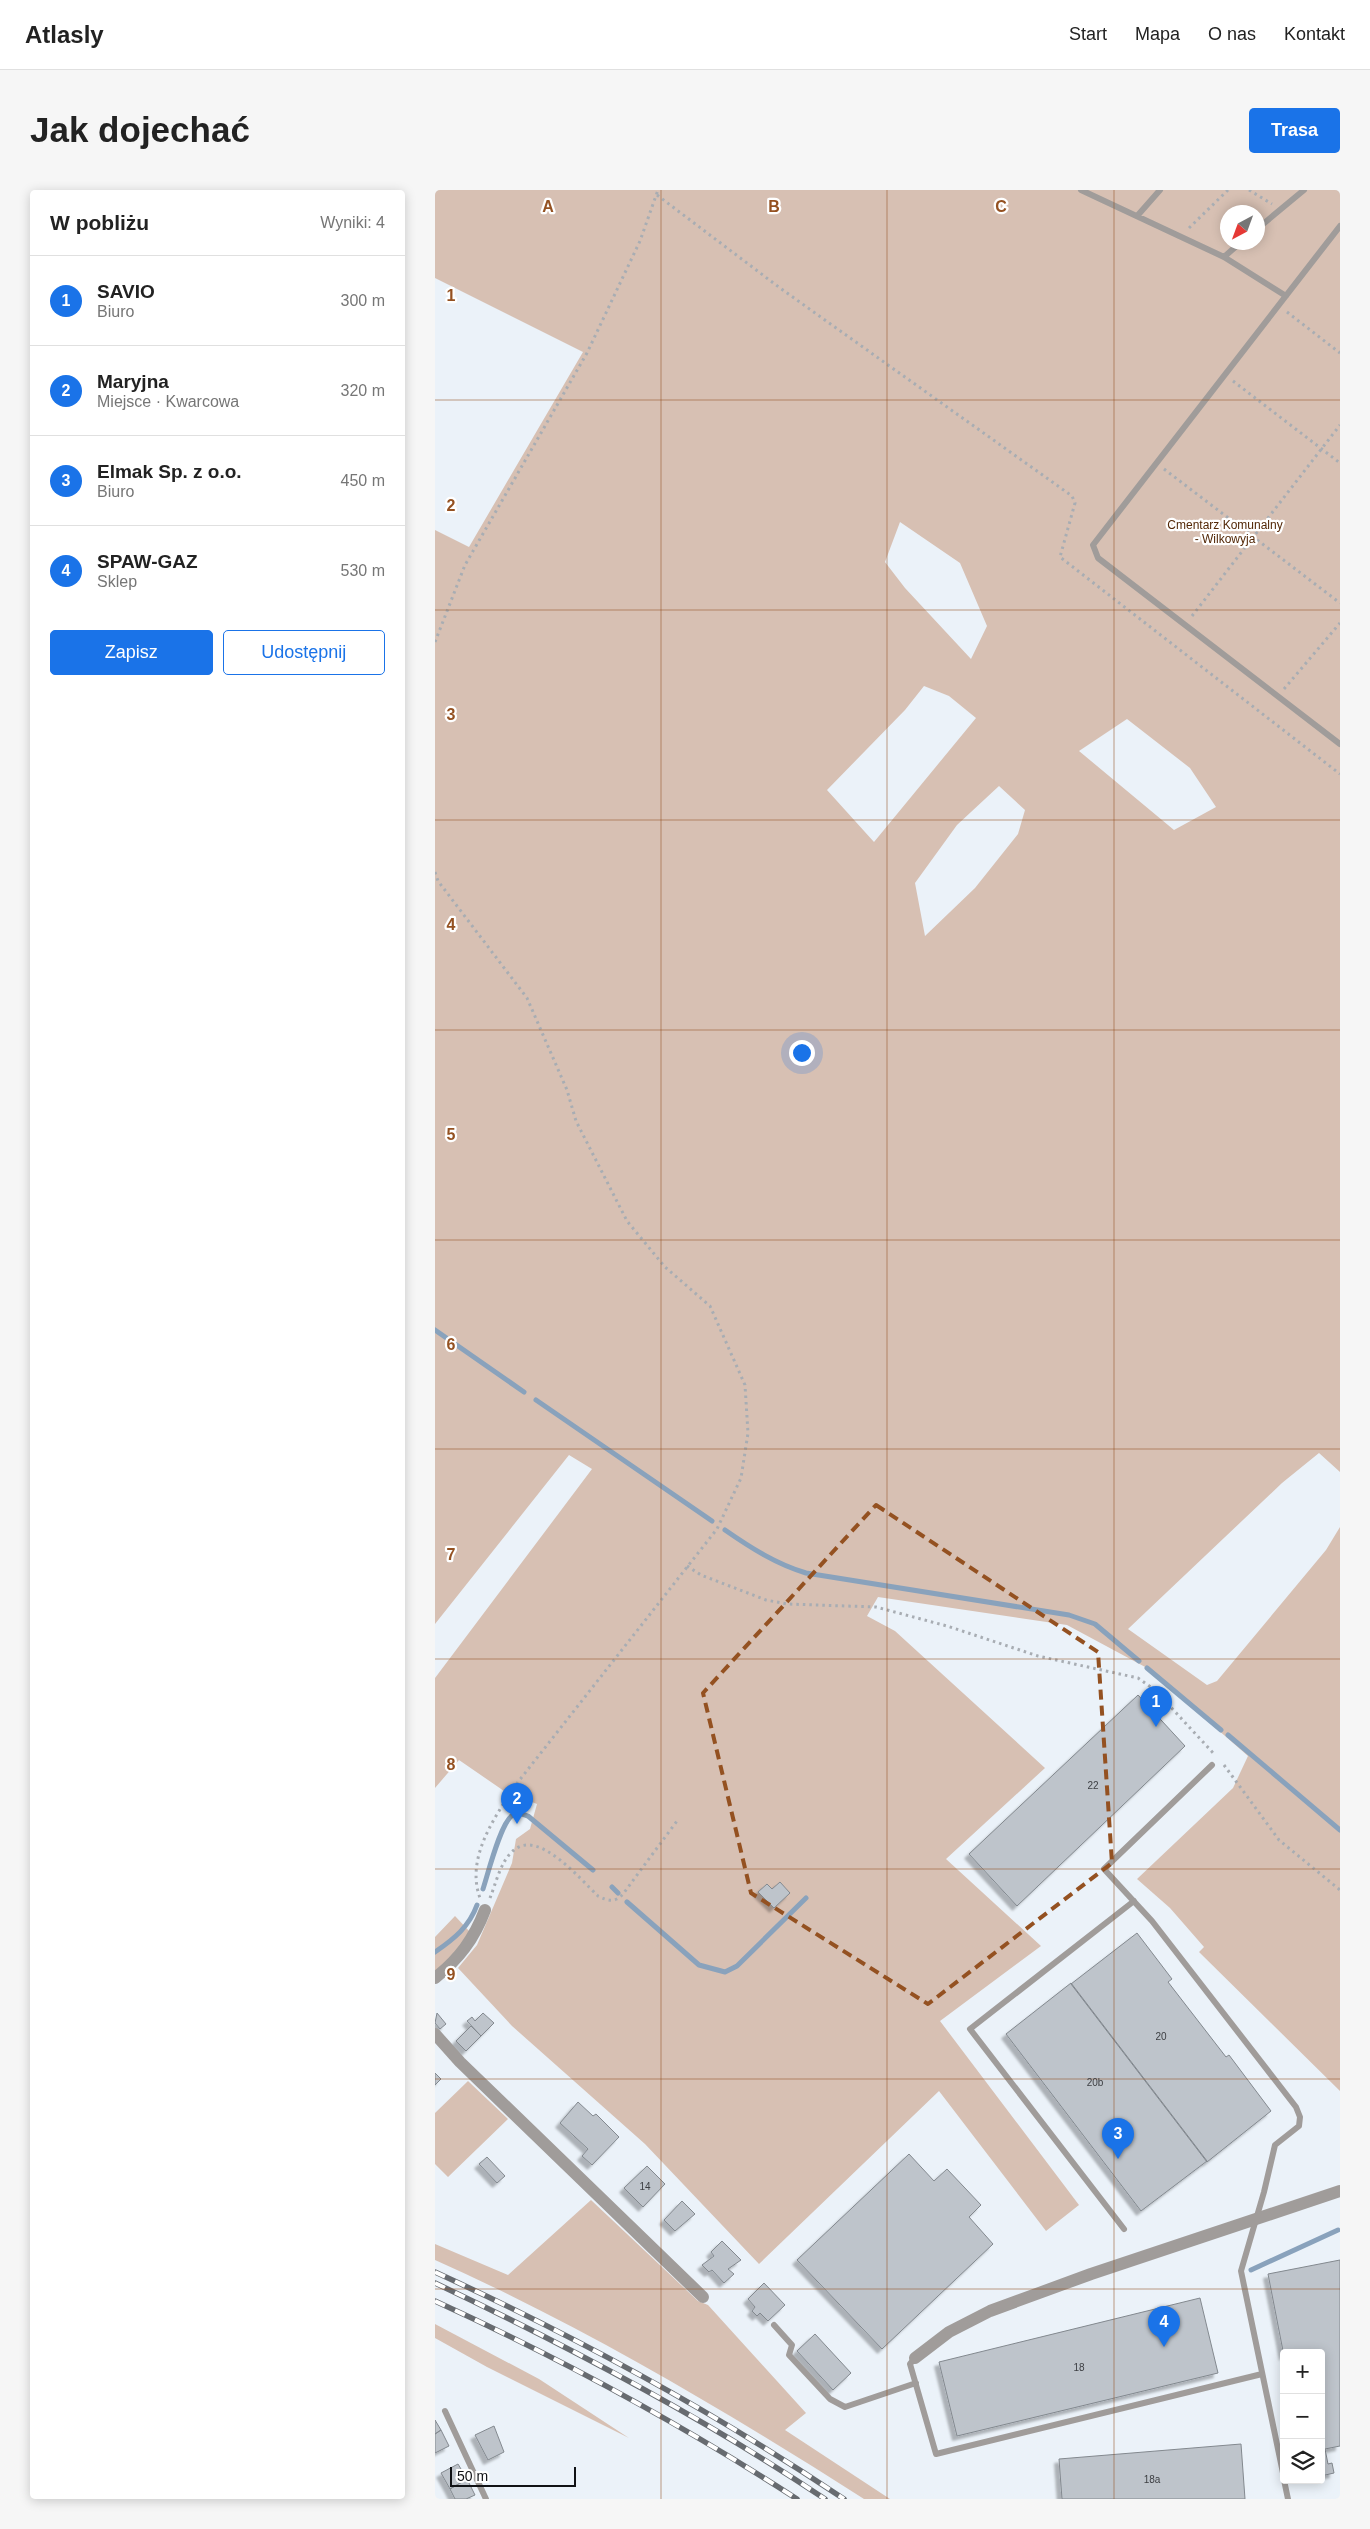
<!DOCTYPE html>
<html lang="pl">
<head>
<meta charset="utf-8">
<style>
  :root { --surface:#fff; --page:#f6f6f6; --text:#222; --muted:#767676; --line:#e0e0e0; --accent:#1a73e8 }
  body { margin:0; font-family:Helvetica,sans-serif; background:var(--page); color:var(--text) }
  .controls { position:absolute; right:15px; bottom:15px; display:grid; overflow:hidden; border-radius:5px; box-shadow:0 2px 12px #0003 }
  .controls button { width:45px; height:45px; display:grid; place-items:center; padding:0; border:0; border-bottom:1px solid var(--line); background:var(--surface); color:var(--text); font:25px sans-serif }
  .compass { position:absolute; left:785px; top:15px; width:45px; height:45px; border-radius:50%; background:var(--surface); box-shadow:0 2px 12px #0003; rotate:221deg }
  .scale { position:absolute; left:15px; bottom:12px; width:126px; box-sizing:border-box; padding-left:5px; border:2px solid #101215; border-top:0; font-size:14px; line-height:18px; white-space:nowrap; color:#101215; -webkit-text-stroke:4px #fff; paint-order:stroke }
  .you { position:absolute; left:366px; top:862px; width:18px; height:18px; margin:-12px; border:4px solid #fff; border-radius:50%; background:#1a73e8; box-shadow:0 0 0 8px #1a73e833 }
  .badge { display:grid; place-items:center; width:32px; height:32px; border-radius:50%; background:var(--accent); color:#fff; font-size:16px; font-weight:700 }
  .pin { position:absolute; translate:-50% -41px; filter:drop-shadow(0 1px 2px #0008) }
  .pin::after { content:''; position:absolute; top:26px; width:18px; height:15px; background:inherit; clip-path:polygon(0 0,100% 0,50% 100%) }
  .list { margin:0; padding:0; list-style:none }
  h2 { display:flex; justify-content:space-between; align-items:center; height:65px; margin:0; padding:0 20px; font-size:21px }
  h2 small { font-size:16px; font-weight:400; color:var(--muted) }
  .list li { display:grid; grid-template-columns:32px 1fr auto; gap:15px; align-items:center; box-sizing:border-box; height:90px; padding:0 20px; border-top:1px solid var(--line) }
  .list b { display:block; font-size:19px; white-space:nowrap }
  .list p { margin:0; font-size:16px; white-space:nowrap; color:var(--muted) }
  .list em { font-size:16px; font-style:normal; color:var(--muted) }
  .actions { display:flex; gap:10px; padding:15px 20px }
  .actions a { flex:1; padding:11px 0; border:1px solid var(--accent); border-radius:5px; text-align:center; font-size:18px; color:var(--accent) }
  .actions .main { background:var(--accent); color:#fff }
  .icon { flex:none; width:28px; height:28px; fill:none; stroke:currentColor; stroke-width:2; stroke-linecap:round; stroke-linejoin:round }
  .map { position:relative; flex:none; width:905px; height:2309px; overflow:hidden; border-radius:5px }
  header { display:flex; align-items:center; gap:30px; box-sizing:border-box; height:70px; padding:0 25px; background:var(--surface); border-bottom:1px solid var(--line) }
  header strong { font-size:24px }
  nav { display:flex; gap:28px; margin-inline-start:auto; font-size:18px }
  .intro { display:flex; align-items:center; justify-content:space-between; box-sizing:border-box; height:120px; padding:0 30px }
  h1 { margin:0; font-size:35px }
  .button { padding:12px 22px; border-radius:5px; background:var(--accent); color:#fff; font-size:18px; font-weight:700 }
  main { display:flex; gap:30px; padding:0 30px }
  aside { flex:1; background:var(--surface); border-radius:5px; box-shadow:0 2px 12px #0003 }
  .map>svg:first-child { display:block }
  .green { fill:#d7c0b3; fill-rule:evenodd }
  .lines { fill:none; stroke-linecap:round; stroke-linejoin:round }
  .stream { stroke:#89a2bc; stroke-width:5 }
  .building { fill:#bec4cb; stroke:#83898f; filter:url(#shadow) }
  .path { stroke:#a8adb3; stroke-width:3; stroke-dasharray:2.5 4; stroke-linecap:butt }
  .lane { stroke:#a09c9a; stroke-width:6 }
  .street { stroke:#a09c9a; stroke-width:12 }
  .rail-casing { stroke:#676b70; stroke-width:5.5 }
  .rail { stroke:#fff; stroke-width:4; stroke-dasharray:11; stroke-linecap:butt }
  .marked { fill:none; stroke:#945121; stroke-width:4; stroke-dasharray:10 6; stroke-linejoin:round }
  .grid { fill:none; stroke:#945121; stroke-width:1; stroke-opacity:0.55 }
  .labels { text-anchor:middle; dominant-baseline:central; stroke-width:4.5; stroke-linejoin:round; paint-order:stroke }
  .number-label { font-size:10px; fill:#3c3e42 }
  .park-label { font-size:12px; fill:#532807; stroke:#fff }
  .grid-label { font-size:16px; text-anchor:middle; font-weight:bold; fill:#945121; stroke:#fff; stroke-width:4.5; stroke-linejoin:round; paint-order:stroke }
</style>
</head>
<body>
<header>
<strong>Atlasly</strong>
<nav><a>Start</a><a>Mapa</a><a>O nas</a><a>Kontakt</a></nav>
</header>
<div class="intro"><h1>Jak dojechać</h1><a class="button">Trasa</a></div>
<main>
<aside>
<h2>W pobliżu<small>Wyniki: 4</small></h2>
<ul class="list">
<li><span class="badge">1</span><div><b>SAVIO</b><p>Biuro</p></div><em>300 m</em></li>
<li><span class="badge">2</span><div><b>Maryjna</b><p>Miejsce · Kwarcowa</p></div><em>320 m</em></li>
<li><span class="badge">3</span><div><b>Elmak Sp. z o.o.</b><p>Biuro</p></div><em>450 m</em></li>
<li><span class="badge">4</span><div><b>SPAW-GAZ</b><p>Sklep</p></div><em>530 m</em></li>
</ul>
<div class="actions"><a class="main">Zapisz</a><a>Udostępnij</a></div>
</aside>
<div class="map">
<svg width="905" height="2309" viewBox="0 0 905 2309">
  <defs>
    <filter id="shadow"><feDropShadow dx="-4.5" dy="4.5" stdDeviation="1" flood-color="#0004"/></filter>
  </defs>
  <rect width="100%" height="100%" fill="#ebf2f9"/>
  <!-- green -->
  <path class="green" d="M0,0h905v1282l-21,-19 -37,30 -154,146 79,56 10,-4 109,-131 14,-23v564l-141,-139 5,-5 -34,-39 -33,-29 96,-91 15,-32 -101,-88 -80,-43 -189,-28 -11,19 28,15 150,137 -99,91 95,87 -101,75 139,184 -33,26 -107,-140 -180,173 -114,-120 -133,-118 -54,-58 19,-23 35,-82 4,-24 14,-10 7,-25 -33,-13 -45,-31 -24,28v-110l157,-209 -23,-14 -134,169v-1094l34,17 114,-195 -148,-74zM792,22h30v30h-30zM465,332l60,41 27,63 -16,33 -66,-71 -20,-26zM489,496l25,10 27,22 -102,124 -47,-52 78,-80zM692,529l63,49 26,39 -42,23 -95,-79zM564,596l26,24 -7,24 -43,54 -50,48 -10,-53 42,-58z
    M20,1726l15,16v5l-35,36v-36z
    M33,1891l40,38 -60,58 -13,-13v-51z
    M156,2010l107,101 10,4 98,108 -21,17 105,69h-26c-138,-88 -279,-172 -429,-239v-16l73,31z
    M0,2134l104,55 90,59 -142,-71 -52,-29z"/>
  <g class="lines">
    <!-- stream -->
    <path class="stream" d="M0,1140l89,62
      M101,1210l176,121
      M290,1340c26,18 51,34 81,43l263,42 26,9 44,37
      M712,1478l74,62
      M793,1545l112,95
      M177,1697l6,6
      M48,1699c5,-15 18,-68 30,-74 5,-3 9,-1 15,1l65,54
      M192,1712l72,63 26,7 12,-6 69,-68
      M0,1762c19,-13 34,-25 42,-47
      M816,2080l87,-40"/>
  </g>
  <!-- building -->
  <path class="building" d="M703,1505l47,51 -168,160 -48,-52z
    M345,1692l10,11 -16,15 -16,-16 9,-8 5,5z
    M702,1743l35,46 -4,3 58,75 3,-2 42,56 -64,51 -136,-178z
    M636,1793l136,178 -66,50 -135,-177z
    M2,1823l9,11 -6,5 -5,-6z
    M48,1823l11,10 -13,13 -14,-15 5,-4 3,4z
    M36,1836l10,10 -15,15 -10,-10z
    M0,1883l6,6 -6,6z
    M143,1912l15,14 3,-2 23,23 -27,28 -10,-9 6,-7 -28,-26z
    M474,1964l25,27 13,-12 34,36 -12,12 24,27 -111,105 -85,-89z
    M52,1967l18,19 -8,7 -18,-19z
    M212,1976l18,18 -22,23 -19,-19z
    M247,2011l13,13 -20,17 -11,-11z
    M287,2051l19,19 -13,9 6,5 -10,9 -12,-13 -3,2 -7,-7 12,-9 -3,-4z
    M905,2070v186l-15,3 3,15 4,-1 2,10 -13,3v-123h-37v3l-16,-82z
    M329,2093l21,22 -17,16 -8,-8 -3,3 -5,-5 3,-4 -7,-8z
    M765,2108l18,75 -261,63 -18,-74z
    M380,2144l36,39 -18,17 -36,-39z
    M0,2230l6,10 -6,4z
    M59,2236l10,26 -16,8 -13,-25z
    M6,2240l8,16 -14,7v-19z
    M806,2254l4,55h-183l-3,-40z
    M23,2274l9,15 -17,10 -9,-16z
    M32,2289l8,16 -9,4h-11l-5,-10z"/>
  <g class="lines">
    <!-- path -->
    <path class="path" d="M814,0l23,14
      M222,5l123,93 292,208 3,7 -15,54 280,217
      M754,38l39,-38
      M852,122l53,41
      M798,191l107,82
      M729,279l176,134
      M757,426l148,-191
      M0,452l30,-77 122,-212 53,-112 18,-51
      M849,499l56,-66
      M0,682l3,9 89,117 40,92 9,31 51,100 38,46 45,39 35,79 3,48 -7,45 -24,51 -199,253c-22,33 -53,75 -38,116
      M252,1376l14,9 65,25 21,4 89,3 71,19 91,30 100,22 17,12 60,65
      M789,1575l55,75 61,50
      M55,1708c6,-15 11,-38 24,-48 25,-21 67,30 84,46 10,5 17,7 25,-2l54,-73"/>
    <!-- lane -->
    <path class="lane" d="M646,0l143,67 62,39
      M703,25l22,-25
      M905,36l-247,319 5,13 242,186
      M822,39l47,-39
      M789,67l17,-15
      M777,1575l-108,104 48,52 144,186 4,10 -1,9 -24,19 -11,47 -23,79 43,207
      M689,2039l-154,-200 164,-128
      M339,2135l18,20 -3,10 41,44 15,8 71,-24
      M480,2168l-5,6 26,90 326,-80
      M10,2221l41,88
      M849,2290l4,19"/>
    <!-- street -->
    <path class="street" d="M0,1788c24,-19 39,-39 50,-68
      M0,1844l25,28 243,235
      M480,2168l34,-26 41,-21 101,-37 249,-83"/>
    <!-- rail casing -->
    <g class="rail-casing">
      <path id="rail" d="M0,2082c142,65 279,140 409,227
        M0,2093c135,64 266,133 390,216
        M0,2111c125,57 246,123 362,198"/>
    </g>
    <!-- rail -->
    <use href="#rail" class="rail"/>
  </g>
  <!-- marked area -->
  <path class="marked" d="M441,1315l222,147 14,211 -184,141 -177,-111 -48,-200z"/>
  <!-- grid -->
  <path class="grid" d="M226,0v2309M452,0v2309M679,0v2309M0,210h905M0,420h905M0,630h905M0,840h905M0,1050h905M0,1259h905M0,1469h905M0,1679h905M0,1889h905M0,2099h905"/>
  <g class="labels">
    <!-- number labels -->
    <g class="number-label">
      <text x="658" y="1595">22</text>
      <text x="726" y="1846">20</text>
      <text x="660" y="1892">20b</text>
      <text x="210" y="1996">14</text>
      <text x="644" y="2177">18</text>
      <text x="717" y="2289">18a</text>
    </g>
    <!-- park labels -->
    <g class="park-label">
      <text x="790" y="335">Cmentarz Komunalny<tspan x="790" dy="14">- Wilkowyja</tspan></text>
    </g>
  </g>
  <g class="grid-label">
    <text x="113" y="22">A</text>
    <text x="339" y="22">B</text>
    <text x="566" y="22">C</text>
    <text x="16" y="111">1</text>
    <text x="16" y="321">2</text>
    <text x="16" y="530">3</text>
    <text x="16" y="740">4</text>
    <text x="16" y="950">5</text>
    <text x="16" y="1160">6</text>
    <text x="16" y="1370">7</text>
    <text x="16" y="1580">8</text>
    <text x="16" y="1790">9</text>
  </g>
</svg>
<div class="controls">
<button>+</button>
<button>−</button>
<button><svg class="icon" aria-label="layers" viewBox="0 0 24 24"><path d="M12 4l9 5-9 5-9-5zM3 14l9 5 9-5"/></svg></button>
</div>
<svg class="compass" viewBox="-18 -18 36 36"><path d="M0-13l5 13h-10z" fill="#e53935"/><path d="M0 13l5-13h-10z" fill="#767676"/></svg>
<div class="scale">50 m</div>
<div class="you"></div>
<div class="pin badge" style="left:721px;top:1537px">1</div>
<div class="pin badge" style="left:82px;top:1634px">2</div>
<div class="pin badge" style="left:683px;top:1969px">3</div>
<div class="pin badge" style="left:729px;top:2157px">4</div>
</div>
</main>
</body>
</html>
